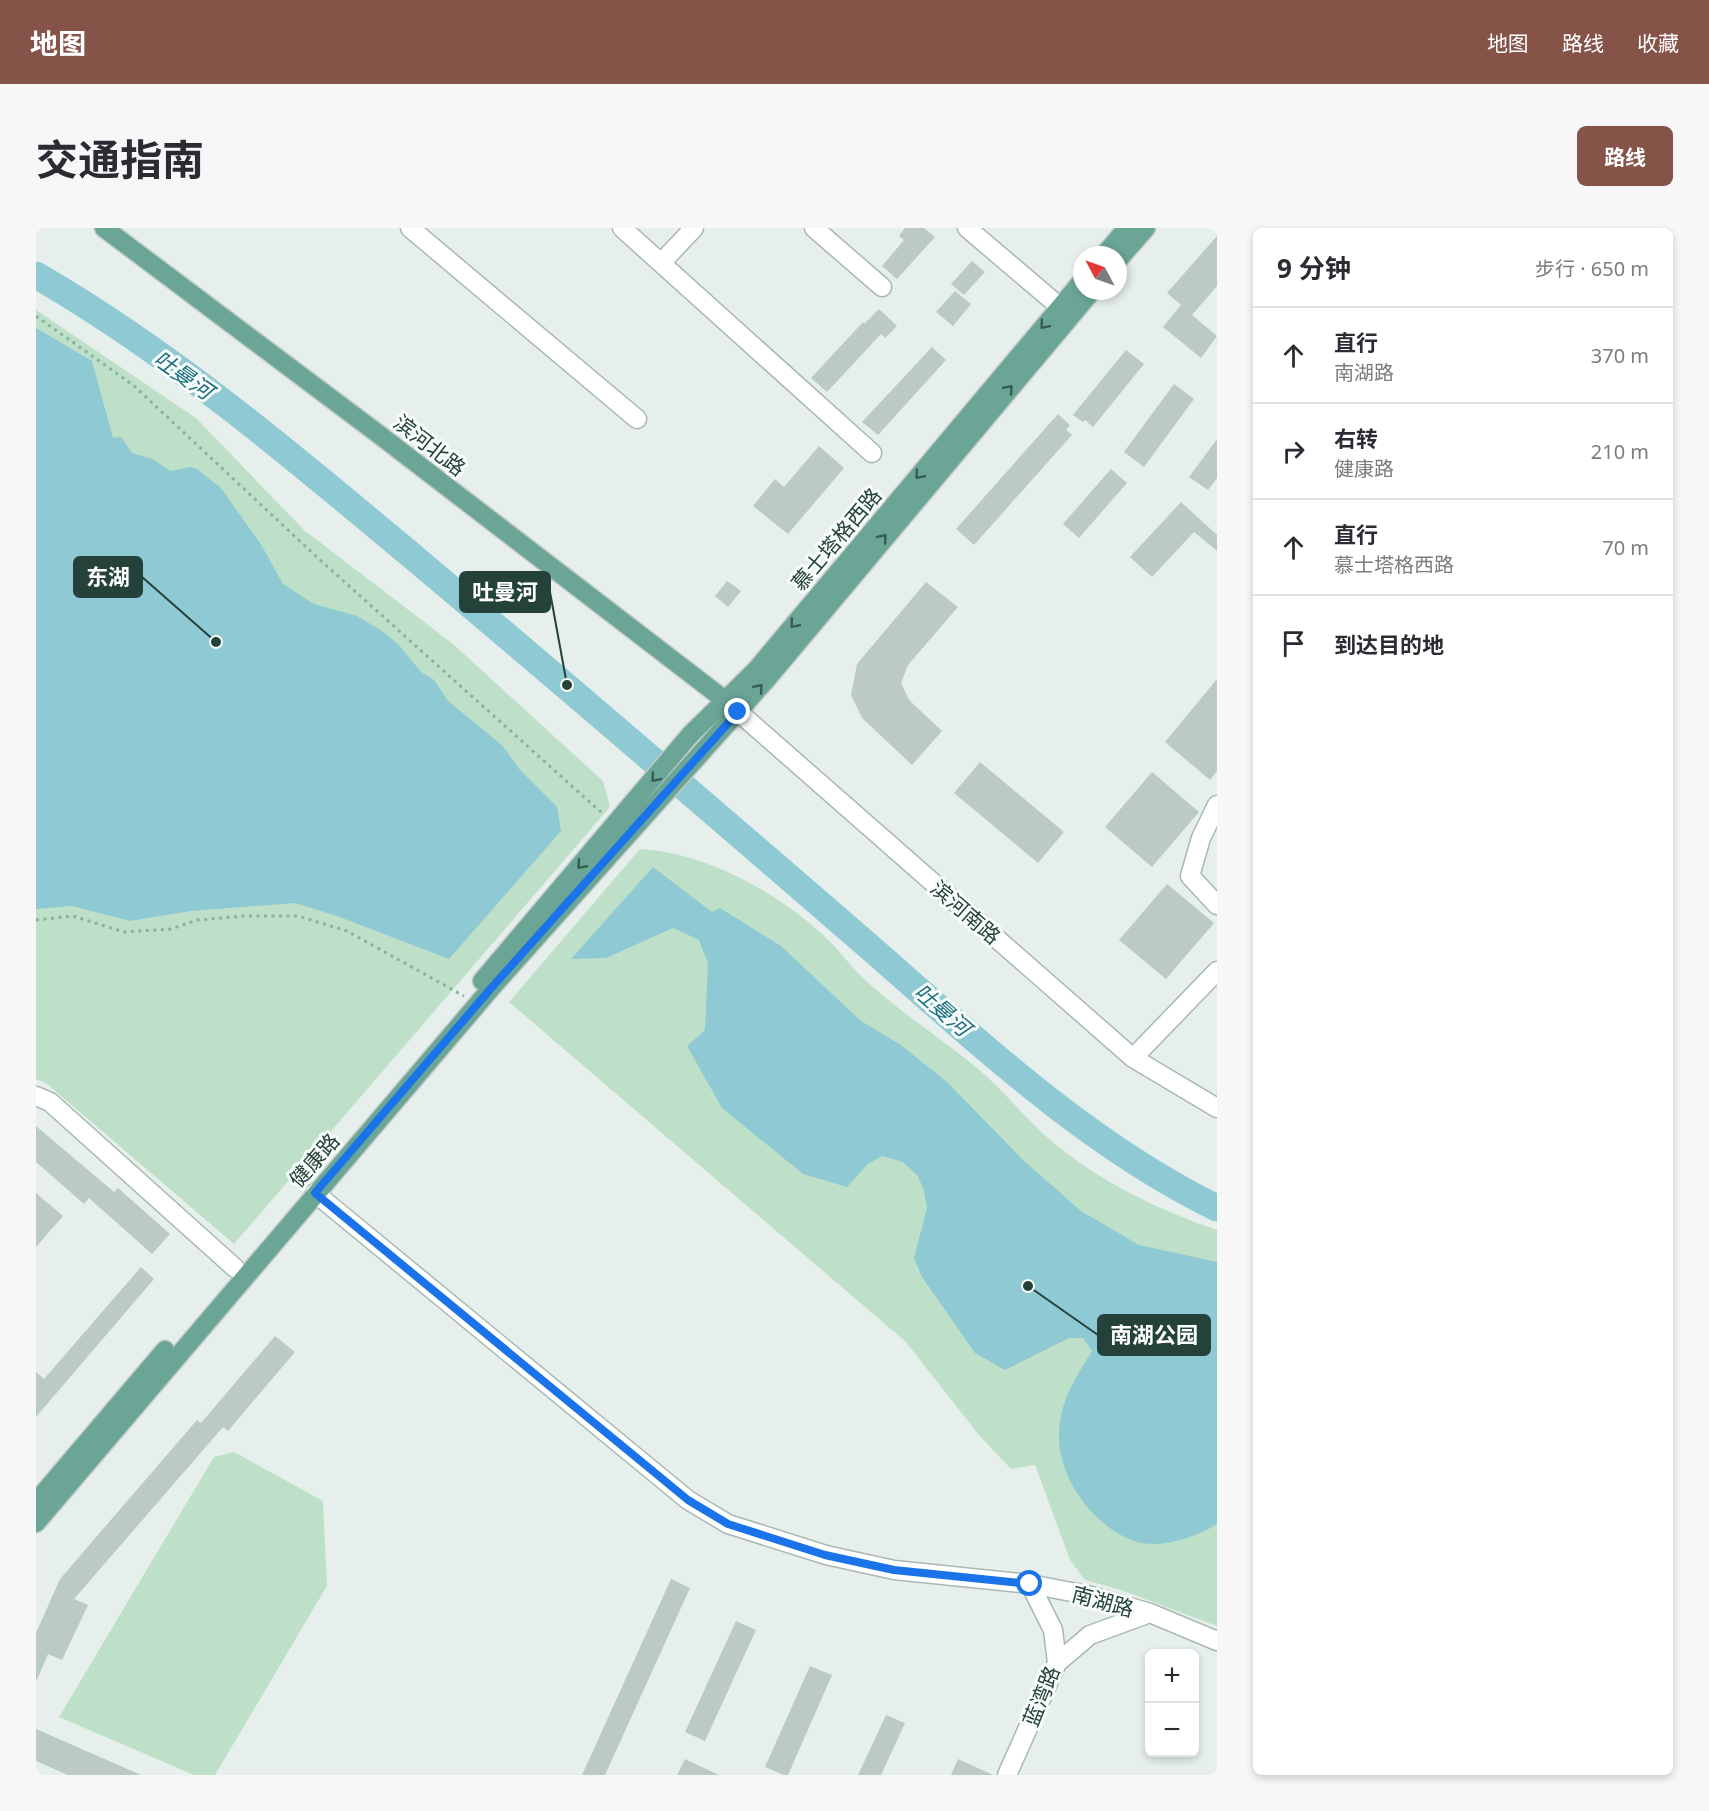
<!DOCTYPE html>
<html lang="zh">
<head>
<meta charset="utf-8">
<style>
  :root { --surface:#fff; --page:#f7f7f7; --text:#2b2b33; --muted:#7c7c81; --line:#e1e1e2; --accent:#855347 }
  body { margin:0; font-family:"Noto Sans","Noto Sans SC",sans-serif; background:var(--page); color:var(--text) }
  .controls { position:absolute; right:18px; bottom:18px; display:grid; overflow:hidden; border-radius:9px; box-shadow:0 3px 9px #0003 }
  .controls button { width:54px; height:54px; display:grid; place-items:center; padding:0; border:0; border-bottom:2px solid var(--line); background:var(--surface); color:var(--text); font:30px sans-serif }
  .compass { position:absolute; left:1037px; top:18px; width:54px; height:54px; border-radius:50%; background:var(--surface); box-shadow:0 3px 9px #0003; rotate:311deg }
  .stop { position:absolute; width:18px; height:18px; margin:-14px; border:4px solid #1a73e8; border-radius:50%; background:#fff }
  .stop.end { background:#1a73e8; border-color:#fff; box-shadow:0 2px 6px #0008 }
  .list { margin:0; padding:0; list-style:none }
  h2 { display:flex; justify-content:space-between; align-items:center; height:78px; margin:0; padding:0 24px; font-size:26px }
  h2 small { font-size:20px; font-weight:400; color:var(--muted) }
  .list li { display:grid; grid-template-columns:39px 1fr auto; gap:18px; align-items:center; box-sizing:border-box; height:96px; padding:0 24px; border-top:2px solid var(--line) }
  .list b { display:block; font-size:22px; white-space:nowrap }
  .list p { margin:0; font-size:20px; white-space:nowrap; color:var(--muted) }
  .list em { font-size:20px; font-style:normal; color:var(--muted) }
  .icon { flex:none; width:33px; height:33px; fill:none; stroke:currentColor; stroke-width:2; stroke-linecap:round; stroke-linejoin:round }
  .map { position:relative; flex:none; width:1181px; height:1547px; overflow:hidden; border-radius:9px }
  header { display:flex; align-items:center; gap:36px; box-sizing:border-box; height:84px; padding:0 30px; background:var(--accent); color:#fff }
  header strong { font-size:28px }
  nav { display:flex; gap:33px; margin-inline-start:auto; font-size:21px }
  .intro { display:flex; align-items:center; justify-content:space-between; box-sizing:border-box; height:144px; padding:0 36px }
  h1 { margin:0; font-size:42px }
  .button { padding:15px 27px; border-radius:9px; background:var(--accent); color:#fff; font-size:21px; font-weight:700 }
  main { display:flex; gap:36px; padding:0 36px }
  aside { flex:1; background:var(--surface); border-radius:9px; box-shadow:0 3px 9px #0003 }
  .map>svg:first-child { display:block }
  .green { fill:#bfe0c8 }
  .water { fill:#8ec9d4 }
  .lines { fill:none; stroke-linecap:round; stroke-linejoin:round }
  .river { stroke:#8ec9d4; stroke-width:27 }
  .building { fill:#bbcac4 }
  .minor-casing { stroke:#a8b8b2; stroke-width:21 }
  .major-casing { stroke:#c2cac8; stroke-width:21 }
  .path { stroke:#86b3a5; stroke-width:3; stroke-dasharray:3 4.5; stroke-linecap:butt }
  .minor { stroke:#fff; stroke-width:18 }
  .major { stroke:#6aa596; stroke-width:18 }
  .oneway { stroke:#365b51 }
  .route { stroke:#1a73e8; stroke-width:8 }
  .labels { text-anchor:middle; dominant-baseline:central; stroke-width:6; stroke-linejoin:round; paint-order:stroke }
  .street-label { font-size:21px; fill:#24423a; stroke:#f7fbf9 }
  .water-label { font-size:22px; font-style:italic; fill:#1c6f80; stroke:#f7fbf9 }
  .leader { fill:none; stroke:#24423a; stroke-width:2 }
  .callout-dot { fill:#24423a; stroke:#f7fbf9; stroke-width:2 }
  .callout { fill:#24423a; stroke:#24423a; stroke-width:2 }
  .callout-label { font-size:22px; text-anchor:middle; font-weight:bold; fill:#fff }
</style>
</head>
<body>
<header>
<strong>地图</strong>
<nav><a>地图</a><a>路线</a><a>收藏</a></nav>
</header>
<div class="intro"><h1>交通指南</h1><a class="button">路线</a></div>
<main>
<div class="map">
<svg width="1181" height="1547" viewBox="0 0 1181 1547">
  <rect width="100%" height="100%" fill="#e6efeb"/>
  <!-- green -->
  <path class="green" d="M0,82l160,108 108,112 149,114 150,137 7,26 -376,437 -187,-160 -11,-5z
    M604,621c66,4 133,41 182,85 16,14 28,32 43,46 38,35 83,62 121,96 21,19 39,42 61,61 49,43 109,72 170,93v396l-96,-36 -36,-10 -15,-20 -35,-95 -24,4 -33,-35 -72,-92 -397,-340z
    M198,1224l89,49 4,85 -112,189h-21l-135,-58 155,-260z"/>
  <!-- water -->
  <path class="water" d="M0,100l56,33 21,77 8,-1 11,16 21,6 17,12 21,-4 6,2 24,19 41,58 21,38 31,20 43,12 25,15 17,14 22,27 13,8 14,21 54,44 18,25 37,37 4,24 -112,128 -112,-43 -42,-13 -104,8 -61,10 -58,-15 -36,3z
    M617,639l59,45 8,-4 61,38 80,75 40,24 46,37 76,78 58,51 58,34 78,17v262c-20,13 -58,26 -83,17 -40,-14 -76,-63 -75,-106 1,-35 16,-56 33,-84l-9,-13h-14l-64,32 -30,-17 -53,-76 -8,-19 13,-50 -3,-17 -6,-15 -15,-14 -21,-6 -14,8 -21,23 -44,-13 -81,-66 -35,-62 18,-16 3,-67 -9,-23 -26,-12 -67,30 -35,1z"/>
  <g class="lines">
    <!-- river -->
    <path class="river" d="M0,47c138,80 260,184 382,286 143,120 285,242 426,364 118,101 232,214 373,283"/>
  </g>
  <!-- building -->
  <path class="building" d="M869,0h19l11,9 -38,42 -15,-13 22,-26 -5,-4z
    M1181,8v50l-25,29 25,21 -16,22 -38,-31 18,-22 -14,-12z
    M936,33l13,11 -21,23 -13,-11z
    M919,63l16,13 -18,22 -17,-14z
    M843,81l18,17 -12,12 -4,-4 -54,58 -16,-14 52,-56 1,2z
    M896,119l14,13 -68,75 -16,-13z
    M1090,122l18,14 -51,63 -8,-7 -2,2 -10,-7z
    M1138,156l20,15 -50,68 -20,-15z
    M1022,186l12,11 -4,5 6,5 -98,110 -18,-16z
    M1181,211v39l-9,12 -19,-13z
    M783,218l25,22 -56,66 -35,-28 22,-27 9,8z
    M1075,241l16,14 -48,55 -16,-14z
    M1145,274l36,33v16l-23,-19 -42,45 -22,-20z
    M691,353l14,10 -13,16 -13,-11z
    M890,354l32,25 -50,58 -7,18 8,17 33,31 -30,34 -50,-47 -11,-23 6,-31z
    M1181,451v92l-7,9 -45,-38z
    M944,534l84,70 -26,31 -84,-70z
    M1116,544l47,40 -47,55 -47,-40z
    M1131,656l47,39 -48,56 -47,-39z
    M0,898l78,66 4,-4 52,46 -18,20 -63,-56 -5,6 -48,-42z
    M0,965l27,23 -27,31z
    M105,1039l13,12 -118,138v-45l8,7z
    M239,1108l20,16 -67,79 -5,-4 -149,172 14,6 -26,55 -14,-6 -12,28v-49l24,-54 137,-159 4,3z
    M635,1351l19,9 -85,187h-23z
    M700,1393l20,9 -51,111 -20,-9z
    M774,1438l22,9 -44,100h-4l-19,-8z
    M850,1487l19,8 -24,52h-23z
    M0,1501l105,46h-73l-32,-14z
    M649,1531l34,16h-42z
    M922,1531l35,16h-42z"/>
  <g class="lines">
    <!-- minor casing -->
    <g class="minor-casing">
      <path id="minor" d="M374,0l227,191
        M586,0l250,225
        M778,0l68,59
        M931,0l93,79
        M625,35l33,-35
        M691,474l406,356 84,50
        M1181,577l-16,33 -11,38 27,29
        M1097,830l84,-87
        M0,868l14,6 185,166
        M279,965l373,307 40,24 98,31 68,15 136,14 62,12 58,17 67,28
        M1021,1435l33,-28 60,-22
        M971,1547l50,-112 -4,-33 -23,-46"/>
    </g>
    <!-- major casing -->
    <g class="major-casing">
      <path id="major" d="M68,0l277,208 345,265
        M1068,27l23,-27
        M1082,32l28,-32
        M446,753l208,-246 66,-65 326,-389
        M0,1274l129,-152
        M0,1295l457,-537 274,-307 325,-388"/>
    </g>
    <!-- path -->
    <path class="path" d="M0,88l97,69 186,174 284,255
      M0,692l37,-4 51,16 47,-3 26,-9 49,-4h52l49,15 117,65"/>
    <!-- minor -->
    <use href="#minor" class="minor"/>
    <!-- major -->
    <use href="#major" class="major"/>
  </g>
  <!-- one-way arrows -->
  <defs><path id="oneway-chevron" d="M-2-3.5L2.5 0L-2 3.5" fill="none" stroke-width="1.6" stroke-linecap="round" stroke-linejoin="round" transform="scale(1.5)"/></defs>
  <g class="oneway">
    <use href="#oneway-chevron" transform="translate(1008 97) rotate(130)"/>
    <use href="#oneway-chevron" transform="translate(973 161) rotate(-50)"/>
    <use href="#oneway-chevron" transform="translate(883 247) rotate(130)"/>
    <use href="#oneway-chevron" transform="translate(847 310) rotate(-50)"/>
    <use href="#oneway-chevron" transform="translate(758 396) rotate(130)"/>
    <use href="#oneway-chevron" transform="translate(723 460) rotate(-49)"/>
    <use href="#oneway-chevron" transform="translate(619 550) rotate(130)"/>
    <use href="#oneway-chevron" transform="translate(545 637) rotate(131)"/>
  </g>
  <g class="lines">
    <!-- route -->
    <path class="route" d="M702,484l-245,274 -178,207 373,307 40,24 97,31 69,15 136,14"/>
  </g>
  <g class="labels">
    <!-- street labels -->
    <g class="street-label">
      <text transform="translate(394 217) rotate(38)">滨河北路</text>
      <text transform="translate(800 311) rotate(-50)">慕士塔格西路</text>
      <text transform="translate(930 684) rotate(41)">滨河南路</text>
      <text transform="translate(278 932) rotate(-49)">健康路</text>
      <text transform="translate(1067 1373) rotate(15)">南湖路</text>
      <text transform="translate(1005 1468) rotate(-68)">蓝湾路</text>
    </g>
    <!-- water labels -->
    <g class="water-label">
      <text transform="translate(148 146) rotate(35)">吐曼河</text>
      <text transform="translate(907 781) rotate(41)">吐曼河</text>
    </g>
  </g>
  <!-- callouts -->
  <path class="leader" d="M180 414L106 349M531 457L514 364M992 1058L1062 1107"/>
  <g class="callout-dot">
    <circle cx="180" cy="414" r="6"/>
    <circle cx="531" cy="457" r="6"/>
    <circle cx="992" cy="1058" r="6"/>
  </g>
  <g class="callout">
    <rect x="38" y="329" width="68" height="40" rx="6"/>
    <rect x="424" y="344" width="90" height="40" rx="6"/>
    <rect x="1062" y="1087" width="112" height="40" rx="6"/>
  </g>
  <g class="callout-label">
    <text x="72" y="357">东湖</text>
    <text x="469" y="372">吐曼河</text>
    <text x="1118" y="1115">南湖公园</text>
  </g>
</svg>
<div class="controls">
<button>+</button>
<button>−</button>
</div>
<svg class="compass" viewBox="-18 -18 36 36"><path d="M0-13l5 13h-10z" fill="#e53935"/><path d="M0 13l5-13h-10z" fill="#7c7c81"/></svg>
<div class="stop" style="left:994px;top:1356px"></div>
<div class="stop end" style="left:702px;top:484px"></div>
</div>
<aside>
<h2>9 分钟<small>步行 · 650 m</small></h2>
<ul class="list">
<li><svg class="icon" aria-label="ahead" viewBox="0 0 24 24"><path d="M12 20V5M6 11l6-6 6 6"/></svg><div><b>直行</b><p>南湖路</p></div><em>370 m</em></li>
<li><svg class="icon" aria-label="right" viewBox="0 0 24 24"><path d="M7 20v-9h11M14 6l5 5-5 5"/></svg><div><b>右转</b><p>健康路</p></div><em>210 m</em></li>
<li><svg class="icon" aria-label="ahead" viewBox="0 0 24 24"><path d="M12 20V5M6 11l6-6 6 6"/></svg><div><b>直行</b><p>慕士塔格西路</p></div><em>70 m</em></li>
<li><svg class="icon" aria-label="arrive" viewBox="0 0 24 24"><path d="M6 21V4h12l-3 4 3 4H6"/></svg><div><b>到达目的地</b></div></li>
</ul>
</aside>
</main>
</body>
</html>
